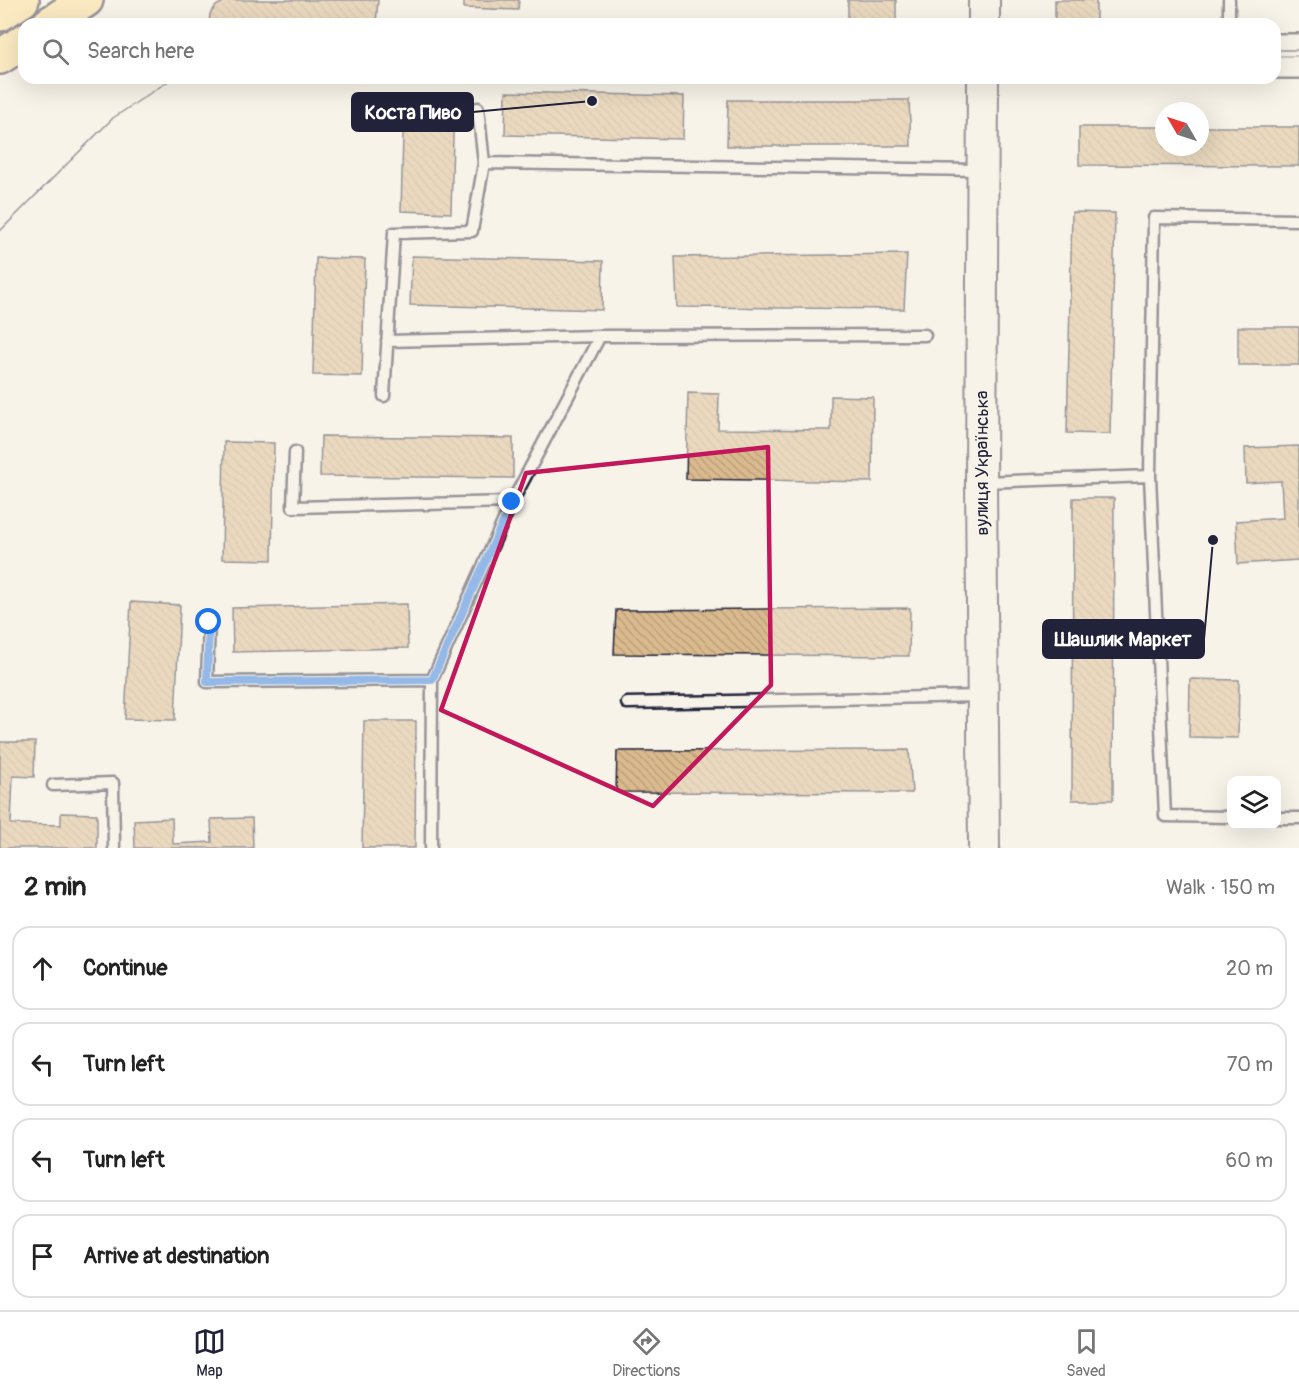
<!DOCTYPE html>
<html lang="en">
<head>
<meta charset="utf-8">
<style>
  :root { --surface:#fff; --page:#f6f6f6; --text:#222; --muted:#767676; --line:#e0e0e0; --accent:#22223b }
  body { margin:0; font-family:Pangolin,sans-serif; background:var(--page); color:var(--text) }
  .controls { position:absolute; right:18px; bottom:18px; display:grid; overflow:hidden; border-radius:12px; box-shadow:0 6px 24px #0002 }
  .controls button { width:54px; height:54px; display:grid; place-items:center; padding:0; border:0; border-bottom:2px solid var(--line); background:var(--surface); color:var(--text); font:30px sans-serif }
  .compass { position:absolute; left:1155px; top:102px; width:54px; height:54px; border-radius:50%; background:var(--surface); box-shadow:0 6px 24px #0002; rotate:309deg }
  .stop { position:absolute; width:18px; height:18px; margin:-14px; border:4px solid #1a73e8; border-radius:50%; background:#fff }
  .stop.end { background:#1a73e8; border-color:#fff; box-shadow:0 2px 6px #0008 }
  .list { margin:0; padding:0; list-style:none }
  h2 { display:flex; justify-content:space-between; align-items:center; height:78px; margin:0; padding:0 24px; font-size:26px }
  h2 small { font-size:20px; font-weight:400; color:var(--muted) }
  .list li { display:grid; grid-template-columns:39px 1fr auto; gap:18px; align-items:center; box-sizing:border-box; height:84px; margin:0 12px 12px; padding:0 12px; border:2px solid var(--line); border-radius:18px }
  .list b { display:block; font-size:22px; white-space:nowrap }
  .list em { font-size:20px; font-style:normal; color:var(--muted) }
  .icon { flex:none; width:33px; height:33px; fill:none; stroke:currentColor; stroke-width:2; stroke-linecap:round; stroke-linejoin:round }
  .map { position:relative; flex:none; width:1299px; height:848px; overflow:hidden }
  .search { position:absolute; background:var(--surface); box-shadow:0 6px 24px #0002; left:18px; right:18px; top:18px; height:66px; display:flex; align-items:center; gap:15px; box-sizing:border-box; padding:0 21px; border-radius:18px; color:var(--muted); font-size:22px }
  .sheet { height:462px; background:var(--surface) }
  nav { display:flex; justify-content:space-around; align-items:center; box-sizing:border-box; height:84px; border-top:2px solid var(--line); background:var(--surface); font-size:16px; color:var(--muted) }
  nav a { display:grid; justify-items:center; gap:3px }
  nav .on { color:var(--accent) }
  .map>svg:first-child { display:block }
  .building { fill:url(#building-back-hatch); stroke:#22223b; stroke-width:1.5 }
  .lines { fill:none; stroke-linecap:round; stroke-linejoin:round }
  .service-casing { stroke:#22223b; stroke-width:15 }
  .minor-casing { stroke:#22223b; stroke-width:26 }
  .secondary-casing { stroke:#22223b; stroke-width:34 }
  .primary-casing { stroke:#22223b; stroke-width:38 }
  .service { stroke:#f7f3e8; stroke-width:10 }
  .minor { stroke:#f7f3e8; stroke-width:21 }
  .secondary { stroke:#f7f3e8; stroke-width:30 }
  .primary { stroke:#fedd96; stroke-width:33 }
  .tram { stroke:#22223b; stroke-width:1.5 }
  .route { stroke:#1a73e8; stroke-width:8 }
  .marked { fill:none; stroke:#c2185b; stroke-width:4.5; stroke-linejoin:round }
  .labels { text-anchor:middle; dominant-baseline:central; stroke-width:6; stroke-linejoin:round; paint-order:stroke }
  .street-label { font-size:18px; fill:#22223b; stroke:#f7f3e8 }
  .leader { fill:none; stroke:#22223b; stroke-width:2 }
  .callout-dot { fill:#22223b; stroke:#f7f3e8; stroke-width:2 }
  .callout { fill:#22223b; stroke:#22223b; stroke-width:2 }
  .callout-label { font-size:20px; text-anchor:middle; font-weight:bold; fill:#fff }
</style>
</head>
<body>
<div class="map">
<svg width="1299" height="848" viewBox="0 0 1299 848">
  <defs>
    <pattern id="building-back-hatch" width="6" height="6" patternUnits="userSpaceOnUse" patternTransform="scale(1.5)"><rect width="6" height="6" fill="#daba8d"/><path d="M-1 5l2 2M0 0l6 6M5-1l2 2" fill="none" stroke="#bba07b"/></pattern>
  </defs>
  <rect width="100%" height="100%" fill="#f7f3e8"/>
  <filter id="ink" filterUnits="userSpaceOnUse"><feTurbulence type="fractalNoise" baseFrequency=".0167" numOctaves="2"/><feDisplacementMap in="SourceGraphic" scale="12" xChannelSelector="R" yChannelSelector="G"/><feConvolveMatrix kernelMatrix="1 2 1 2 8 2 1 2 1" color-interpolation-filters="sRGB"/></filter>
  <g filter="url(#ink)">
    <!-- building -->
    <path class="building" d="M226,0h152l-2,24h-167l1,-10 6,-8z
      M464,0h55l-1,10 -54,-2z
      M848,0h48v23h-48z
      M1055,0h41v24h-41z
      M506,92l178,4 -1,43 -178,-4z
      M404,98l50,2 -3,113 -50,-2z
      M728,100h181l2,46h-184z
      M1079,127h85v20h36v-20h99v39l-220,-1z
      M1072,212l43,1 -5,221 -43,-1z
      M907,254l-3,55 -227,-2 -2,-50z
      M412,256l191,5 -1,49 -192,-5z
      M316,258l49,1 -3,117 -49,-1z
      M1238,327h61v38h-61z
      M688,393l31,1 -1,35 113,1v-34l42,1 -1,85 -186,-3z
      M321,436l192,2v40l-193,-2z
      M224,442l50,1 -2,117 -50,-1z
      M1299,446v114l-61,4 -2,-43 47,-3 -2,-37 -35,2 -1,-35z
      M1073,498h41l-1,302h-41z
      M131,602l49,3 -5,115 -50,-1z
      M407,604l1,44 -175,4 -1,-44z
      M910,608l-1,48 -295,-2 2,-44z
      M1190,679l49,1 -1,58 -49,-1z
      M364,721h52l-1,127h-53z
      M0,742h35l-1,35 -21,-1 -2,48 50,1v-12l36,1v34h-97z
      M909,750l3,43 -296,-1 1,-41z
      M172,818l1,26 39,-2 -1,-23 41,-1 1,30h-118l-1,-28z"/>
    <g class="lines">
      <!-- service casing -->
      <g class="service-casing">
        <path id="service" d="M1229,24v-24
          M484,163l495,7
          M387,341l213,-5 325,-1
          M384,396l10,-163 78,-2 12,-68 -6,-55
          M295,452l-2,55 219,-5
          M1150,476l15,340 67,1
          M982,482l168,-6 4,-258 145,2
          M209,622l-2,60 225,-2
          M627,703l355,-7
          M53,785l60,-2 1,65
          M1276,818h23
          M431,848l1,-168 80,-178 88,-166"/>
      </g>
      <!-- minor casing -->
      <g class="minor-casing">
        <path id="minor" d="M1275,45h24
          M1275,67h24"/>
      </g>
      <!-- secondary casing -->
      <g class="secondary-casing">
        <path id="secondary" d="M984,24v-24
          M983,78l-2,404 3,366"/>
      </g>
      <!-- primary casing -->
      <g class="primary-casing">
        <path id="primary" d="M0,14l22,-14
          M49,24l37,-24
          M0,57l24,-16"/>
      </g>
      <!-- service -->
      <use href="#service" class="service"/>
      <!-- minor -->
      <use href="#minor" class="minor"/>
      <!-- secondary -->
      <use href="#secondary" class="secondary"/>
      <!-- primary -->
      <use href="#primary" class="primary"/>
      <!-- tram -->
      <path class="tram" d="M1275,50h24
        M0,231l113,-113 60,-40"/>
    </g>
  </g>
  <g class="lines" filter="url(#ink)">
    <!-- route -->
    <path class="route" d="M209,622l-2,60 225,-2 80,-178"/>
  </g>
  <!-- marked area -->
  <path d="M0 0H1299V848H0ZM768,447l3,238 -118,121 -212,-96 85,-237z" fill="#f7f3e8" fill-opacity=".55" fill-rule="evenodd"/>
  <path class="marked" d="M768,447l3,238 -118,121 -212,-96 85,-237z"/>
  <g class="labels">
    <!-- street labels -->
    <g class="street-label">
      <text transform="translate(982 463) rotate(-90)">вулиця Українська</text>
    </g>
  </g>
  <!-- callouts -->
  <path class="leader" d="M592 101L473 112M1213 540L1204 639"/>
  <g class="callout-dot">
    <circle cx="592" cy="101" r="6"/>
    <circle cx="1213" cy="540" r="6"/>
  </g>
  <g class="callout">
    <rect x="352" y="93" width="121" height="38" rx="6"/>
    <rect x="1043" y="620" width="161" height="38" rx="6"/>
  </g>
  <g class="callout-label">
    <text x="413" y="119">Коста Пиво</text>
    <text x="1123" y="646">Шашлик Маркет</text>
  </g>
</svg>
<div class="controls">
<button><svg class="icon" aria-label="layers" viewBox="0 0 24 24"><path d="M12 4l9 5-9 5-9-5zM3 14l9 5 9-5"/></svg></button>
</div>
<svg class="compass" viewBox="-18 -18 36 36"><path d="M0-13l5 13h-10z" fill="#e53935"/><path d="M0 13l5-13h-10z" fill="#767676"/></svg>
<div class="stop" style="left:209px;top:622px"></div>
<div class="stop end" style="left:512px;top:502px"></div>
<div class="search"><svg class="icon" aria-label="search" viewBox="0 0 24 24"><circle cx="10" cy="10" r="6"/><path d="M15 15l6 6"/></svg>Search here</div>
</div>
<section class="sheet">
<h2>2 min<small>Walk · 150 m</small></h2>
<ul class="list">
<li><svg class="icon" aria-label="ahead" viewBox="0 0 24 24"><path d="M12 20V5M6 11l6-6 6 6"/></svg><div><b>Continue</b></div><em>20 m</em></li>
<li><svg class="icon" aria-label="left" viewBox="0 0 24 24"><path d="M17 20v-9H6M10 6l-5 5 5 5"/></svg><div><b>Turn left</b></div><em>70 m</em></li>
<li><svg class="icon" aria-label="left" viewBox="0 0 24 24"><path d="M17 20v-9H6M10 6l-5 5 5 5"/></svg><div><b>Turn left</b></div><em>60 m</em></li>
<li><svg class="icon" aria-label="arrive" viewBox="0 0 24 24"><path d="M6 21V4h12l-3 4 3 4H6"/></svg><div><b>Arrive at destination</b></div></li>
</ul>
</section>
<nav>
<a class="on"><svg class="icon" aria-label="map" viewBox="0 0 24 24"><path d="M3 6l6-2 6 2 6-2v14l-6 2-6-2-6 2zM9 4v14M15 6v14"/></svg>Map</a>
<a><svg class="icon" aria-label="directions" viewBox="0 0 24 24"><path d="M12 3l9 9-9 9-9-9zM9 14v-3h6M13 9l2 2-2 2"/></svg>Directions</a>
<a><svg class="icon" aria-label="saved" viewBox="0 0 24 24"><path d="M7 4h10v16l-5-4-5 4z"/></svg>Saved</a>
</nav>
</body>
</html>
